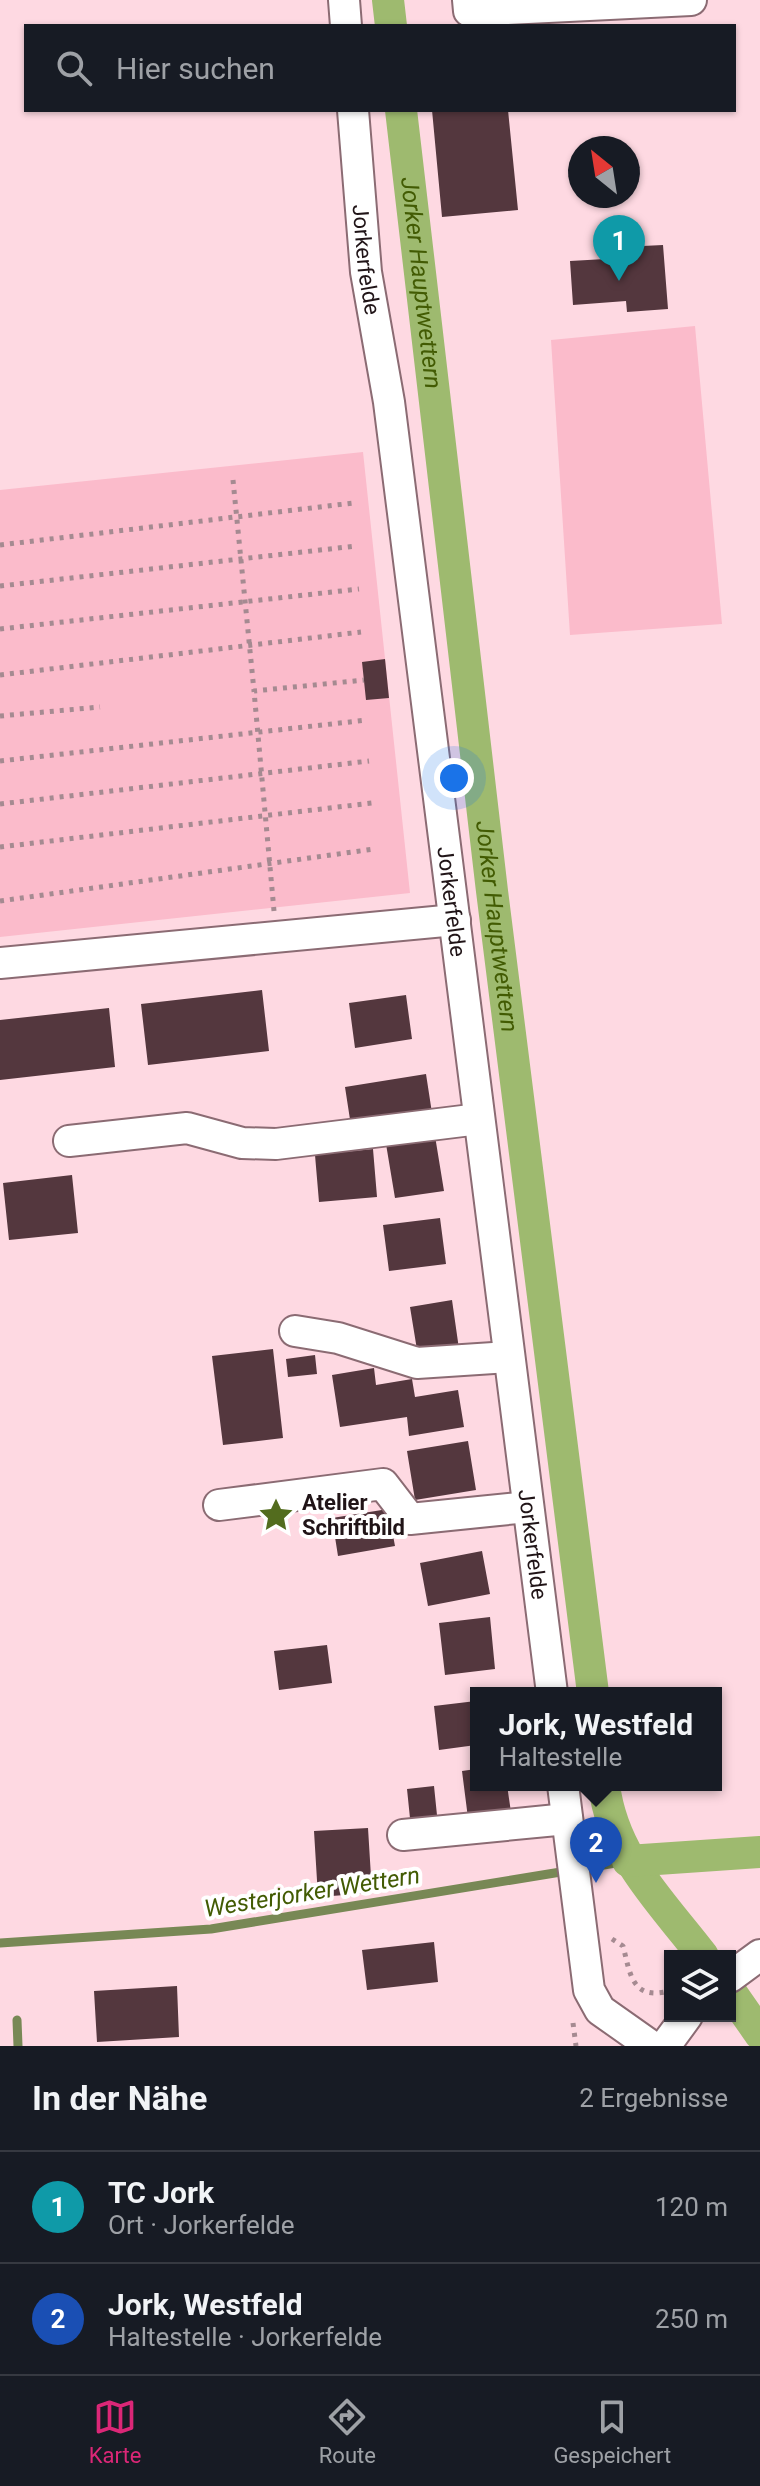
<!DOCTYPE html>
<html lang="de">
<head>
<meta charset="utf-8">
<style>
  :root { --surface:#171b24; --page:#242831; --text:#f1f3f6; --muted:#9ea1a6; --line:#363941; --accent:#db2777 }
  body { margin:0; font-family:Roboto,sans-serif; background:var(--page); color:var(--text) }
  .controls { position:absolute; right:24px; bottom:24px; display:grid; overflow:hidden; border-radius:0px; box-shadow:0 2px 6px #0004 }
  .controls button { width:72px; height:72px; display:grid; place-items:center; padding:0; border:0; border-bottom:2px solid var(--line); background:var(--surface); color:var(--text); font:40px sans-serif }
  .compass { position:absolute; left:568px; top:136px; width:72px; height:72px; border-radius:50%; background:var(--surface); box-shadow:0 2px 6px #0004; rotate:330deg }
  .you { position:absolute; left:454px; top:778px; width:28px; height:28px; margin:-20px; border:6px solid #fff; border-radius:50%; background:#1a73e8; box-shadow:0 0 0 12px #1a73e833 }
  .badge { display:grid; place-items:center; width:52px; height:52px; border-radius:50%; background:var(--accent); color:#fff; font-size:26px; font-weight:700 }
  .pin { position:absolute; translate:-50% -66px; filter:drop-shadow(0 2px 4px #0008) }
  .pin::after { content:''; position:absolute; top:42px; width:28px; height:24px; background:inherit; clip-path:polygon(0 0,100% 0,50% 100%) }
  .popup { position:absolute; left:470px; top:1687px; width:252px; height:104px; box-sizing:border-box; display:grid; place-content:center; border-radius:0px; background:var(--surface); filter:drop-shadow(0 2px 6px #0005); font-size:26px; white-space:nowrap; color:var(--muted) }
  .popup b { font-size:30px; color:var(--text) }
  .popup::after { content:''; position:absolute; left:50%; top:100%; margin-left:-16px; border:16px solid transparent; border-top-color:var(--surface) }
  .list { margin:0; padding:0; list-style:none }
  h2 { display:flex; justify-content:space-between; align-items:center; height:104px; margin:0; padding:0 32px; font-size:34px }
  h2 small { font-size:26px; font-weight:400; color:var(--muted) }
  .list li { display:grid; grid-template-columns:52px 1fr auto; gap:24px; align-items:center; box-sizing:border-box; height:112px; padding:0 32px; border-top:2px solid var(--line) }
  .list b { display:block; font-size:30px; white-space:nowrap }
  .list p { margin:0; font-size:26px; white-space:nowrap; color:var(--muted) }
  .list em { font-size:26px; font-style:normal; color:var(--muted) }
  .icon { flex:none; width:44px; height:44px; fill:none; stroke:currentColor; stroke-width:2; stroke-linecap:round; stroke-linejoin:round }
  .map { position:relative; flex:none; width:760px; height:2046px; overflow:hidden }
  .search { position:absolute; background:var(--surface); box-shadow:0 2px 6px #0004; left:24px; right:24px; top:24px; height:88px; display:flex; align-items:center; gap:20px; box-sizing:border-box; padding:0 28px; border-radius:0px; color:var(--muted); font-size:30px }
  .sheet { height:328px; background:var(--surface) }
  nav { display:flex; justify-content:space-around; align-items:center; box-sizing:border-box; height:112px; border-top:2px solid var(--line); background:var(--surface); font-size:22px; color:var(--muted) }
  nav a { display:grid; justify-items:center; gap:4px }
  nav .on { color:var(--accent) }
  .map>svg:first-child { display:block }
  .green { fill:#fbbbcb }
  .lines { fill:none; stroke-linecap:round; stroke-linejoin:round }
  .stream { stroke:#788855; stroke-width:9 }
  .canal { stroke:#9eba6f; stroke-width:32 }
  .building { fill:#54373e }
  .minor-casing { stroke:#8b6b73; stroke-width:34 }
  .path { stroke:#a58a91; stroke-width:5; stroke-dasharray:4 6; stroke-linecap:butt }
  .minor { stroke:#fff; stroke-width:30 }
  .labels { text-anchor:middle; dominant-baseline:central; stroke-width:8; stroke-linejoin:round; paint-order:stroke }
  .street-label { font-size:22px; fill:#201417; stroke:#fff }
  .poi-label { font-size:22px; font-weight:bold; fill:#201417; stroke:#fff; text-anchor:start }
  .water-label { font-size:24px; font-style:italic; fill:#425b03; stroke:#fff }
</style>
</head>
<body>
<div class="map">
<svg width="760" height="2046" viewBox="0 0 760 2046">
  <rect width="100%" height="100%" fill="#fed9e2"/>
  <!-- green -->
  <path class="green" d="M695,326l27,298 -152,11 -19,-295z
    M363,452l47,441 -410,44v-447z"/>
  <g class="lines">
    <!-- stream -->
    <path class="stream" d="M0,1943l211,-14 417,-68
      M17,2020l1,26"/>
    <!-- canal -->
    <g class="canal">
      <path d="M388,0l3,26"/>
      <path id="s1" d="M401,110l91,781 101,802"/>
      <path d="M604,1785c9,72 57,116 99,171"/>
      <path d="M628,1861l132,-9"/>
      <path d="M730,1991l30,43"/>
    </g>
  </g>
  <!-- building -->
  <path class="building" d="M432,110h76l10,100 -76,7z
    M663,245l5,64 -41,3 -1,-11 -53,4 -3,-44 53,-3 -1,-11z
    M385,659l4,39 -23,2 -4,-38z
    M262,990l7,61 -121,14 -7,-61z
    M406,995l6,44 -57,9 -6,-45z
    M109,1008l6,59 -115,13v-60z
    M426,1074l6,39 -81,13 -6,-39z
    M435,1136l9,55 -49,7 -9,-54z
    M373,1149l4,48 -58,5 -4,-47z
    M72,1175l6,58 -69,7 -6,-57z
    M440,1218l6,46 -57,7 -6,-46z
    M452,1300l7,49 -41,7 -8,-49z
    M273,1349l10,89 -60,7 -11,-89z
    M315,1355l2,19 -29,3 -2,-18z
    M374,1368l2,17 36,-6 3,18 43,-7 6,37 -55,9 -2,-19 -67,10 -8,-52z
    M468,1441l8,49 -61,10 -8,-49z
    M388,1509l7,37 -57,10 -6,-38z
    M482,1551l8,43 -62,12 -8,-43z
    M490,1617l5,52 -50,6 -6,-52z
    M327,1645l5,38 -53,7 -5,-39z
    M476,1701v44l-37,5 -5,-44z
    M476,1769v16h31l5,34 -43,7 -7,-55z
    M434,1786l4,39 -27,3 -4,-39z
    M368,1828l4,65 -54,4 -4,-66z
    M434,1942l4,40 -71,8 -5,-40z
    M177,1986l2,51 -82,5 -3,-51z"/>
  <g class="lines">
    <!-- minor casing -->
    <g class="minor-casing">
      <g id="minor">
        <path d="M344,0l2,26"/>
        <path d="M468,0l1,11 222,-11"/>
        <path id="s2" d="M353,110l13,162 23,130 163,1291"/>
        <path d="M0,963l455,-43"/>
        <path d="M69,1141l118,-13 55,15 34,1 203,-25"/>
        <path d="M295,1331l43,7 79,25 92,-6"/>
        <path d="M219,1505l164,-21 27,35 118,-12"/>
        <path d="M563,1785l26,205 11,20 51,36"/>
        <path d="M403,1835l164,-16"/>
        <path d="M730,1977l30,-22"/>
        <path d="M665,2046l22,-30"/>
      </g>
    </g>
    <!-- path -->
    <path class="path" d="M233,480l21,211
      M0,545l353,-42
      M0,586l356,-40
      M0,629l359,-40
      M0,675l361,-43
      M0,716l100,-9
      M0,761l367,-41
      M0,804l369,-43
      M0,847l372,-44
      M0,901l374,-52
      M274,911l-20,-220 110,-11
      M612,1939l11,7c7,26 8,55 46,45
      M573,2023l3,23"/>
    <!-- minor -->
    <use href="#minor" class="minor"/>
  </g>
  <!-- icons -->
  <defs>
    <g id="sight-bare" transform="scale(2.76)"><path d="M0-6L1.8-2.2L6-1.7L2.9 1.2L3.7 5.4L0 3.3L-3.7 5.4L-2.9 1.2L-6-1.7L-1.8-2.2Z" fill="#536c1e" stroke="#fff" stroke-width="2.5" paint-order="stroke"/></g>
  </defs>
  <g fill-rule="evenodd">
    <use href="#sight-bare" x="276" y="1515"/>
  </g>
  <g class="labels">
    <!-- street labels -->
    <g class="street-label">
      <text stroke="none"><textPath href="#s2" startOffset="150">Jorkerfelde</textPath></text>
      <text stroke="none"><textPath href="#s2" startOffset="798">Jorkerfelde</textPath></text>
      <text stroke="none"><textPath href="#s2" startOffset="1446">Jorkerfelde</textPath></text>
    </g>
    <!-- poi labels -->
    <g class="poi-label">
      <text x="302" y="1502">Atelier<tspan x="302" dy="25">Schriftbild</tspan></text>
    </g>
    <!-- water labels -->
    <g class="water-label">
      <text stroke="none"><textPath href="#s1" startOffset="174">Jorker Hauptwettern</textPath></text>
      <text stroke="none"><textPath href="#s1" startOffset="822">Jorker Hauptwettern</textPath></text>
      <text transform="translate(312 1892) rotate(-9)">Westerjorker Wettern</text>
    </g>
  </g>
</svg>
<div class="controls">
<button><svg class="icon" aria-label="layers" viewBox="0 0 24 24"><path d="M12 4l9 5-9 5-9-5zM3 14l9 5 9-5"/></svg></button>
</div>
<svg class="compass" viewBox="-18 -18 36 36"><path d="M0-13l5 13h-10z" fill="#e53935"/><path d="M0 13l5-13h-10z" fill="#9ea1a6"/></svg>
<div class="you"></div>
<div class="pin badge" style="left:619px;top:281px;background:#0f9aa8">1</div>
<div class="pin badge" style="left:596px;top:1883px;background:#1a4fb4">2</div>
<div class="popup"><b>Jork, Westfeld</b>Haltestelle</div>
<div class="search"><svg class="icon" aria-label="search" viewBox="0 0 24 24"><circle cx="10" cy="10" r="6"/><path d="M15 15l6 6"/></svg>Hier suchen</div>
</div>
<section class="sheet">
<h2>In der Nähe<small>2 Ergebnisse</small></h2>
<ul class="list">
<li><span class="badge" style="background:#0f9aa8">1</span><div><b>TC Jork</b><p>Ort · Jorkerfelde</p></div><em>120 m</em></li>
<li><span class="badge" style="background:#1a4fb4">2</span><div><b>Jork, Westfeld</b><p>Haltestelle · Jorkerfelde</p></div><em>250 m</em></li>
</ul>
</section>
<nav>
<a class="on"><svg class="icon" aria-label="map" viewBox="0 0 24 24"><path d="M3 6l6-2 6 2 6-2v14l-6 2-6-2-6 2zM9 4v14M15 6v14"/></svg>Karte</a>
<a><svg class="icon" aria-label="directions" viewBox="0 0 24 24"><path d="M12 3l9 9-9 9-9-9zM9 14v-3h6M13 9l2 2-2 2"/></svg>Route</a>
<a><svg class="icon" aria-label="saved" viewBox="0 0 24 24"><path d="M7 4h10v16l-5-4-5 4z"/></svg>Gespeichert</a>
</nav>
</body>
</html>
